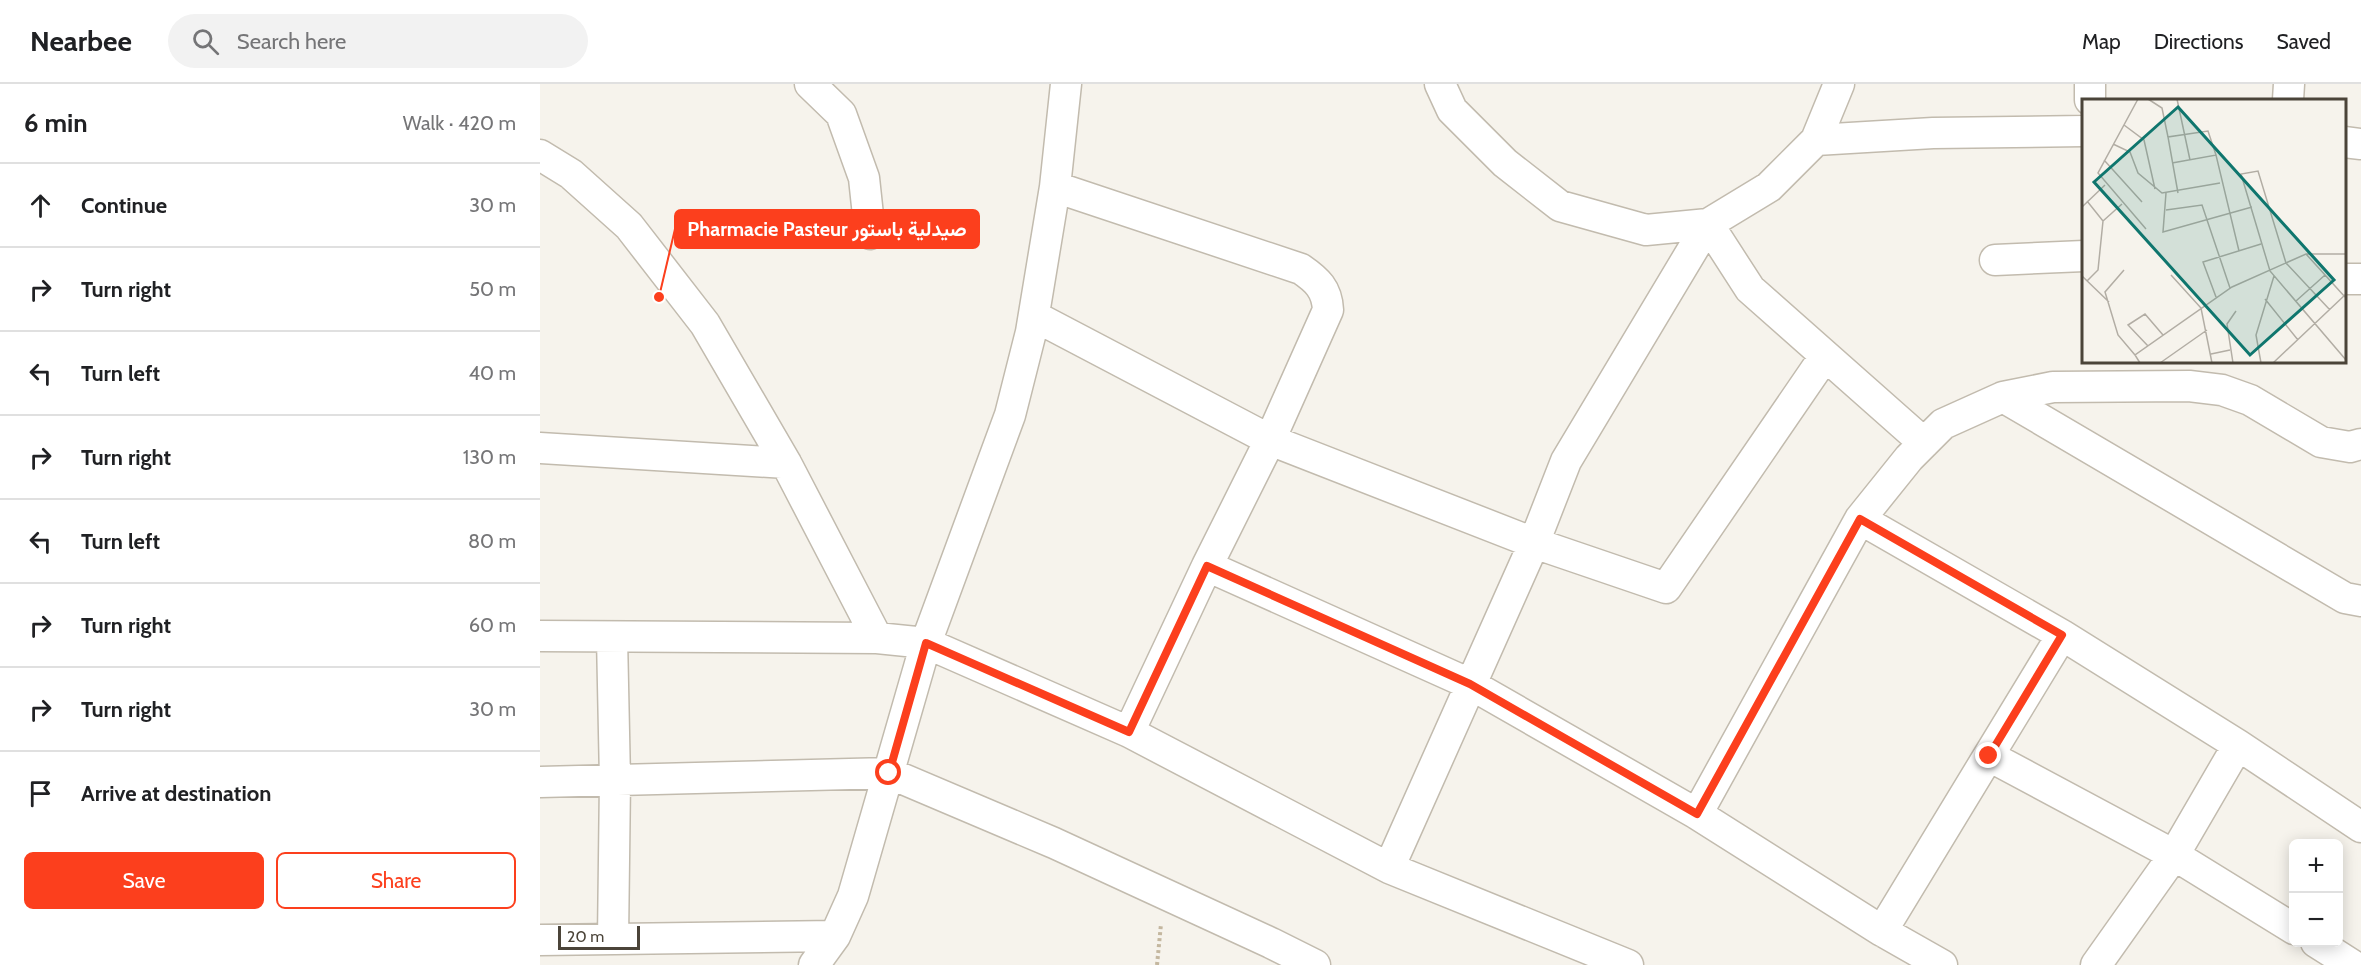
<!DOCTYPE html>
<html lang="en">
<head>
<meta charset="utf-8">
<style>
  :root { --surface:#fff; --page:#f2f2f2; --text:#202124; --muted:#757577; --line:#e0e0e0; --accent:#fc3f1d }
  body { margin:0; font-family:Cabin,Vazirmatn,sans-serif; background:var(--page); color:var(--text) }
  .controls { position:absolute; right:18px; bottom:18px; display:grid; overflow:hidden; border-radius:9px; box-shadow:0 3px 15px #0003 }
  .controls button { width:54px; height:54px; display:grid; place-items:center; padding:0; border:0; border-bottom:2px solid var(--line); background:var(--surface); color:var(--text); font:30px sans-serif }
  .scale { position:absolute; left:18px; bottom:15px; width:82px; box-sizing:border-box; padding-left:6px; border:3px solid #4b4439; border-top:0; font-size:16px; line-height:21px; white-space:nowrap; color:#4b4439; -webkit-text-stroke:4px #fff; paint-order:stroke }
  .stop { position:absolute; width:18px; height:18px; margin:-14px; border:4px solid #fc3f1d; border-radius:50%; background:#fff }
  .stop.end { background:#fc3f1d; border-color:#fff; box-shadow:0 2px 6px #0008 }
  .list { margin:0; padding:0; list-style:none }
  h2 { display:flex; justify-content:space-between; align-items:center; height:78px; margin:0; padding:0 24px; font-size:26px }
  h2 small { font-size:20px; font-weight:400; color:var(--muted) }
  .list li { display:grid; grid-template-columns:39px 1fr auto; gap:18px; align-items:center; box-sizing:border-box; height:84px; padding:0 24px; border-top:2px solid var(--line) }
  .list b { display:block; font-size:22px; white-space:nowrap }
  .list em { font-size:20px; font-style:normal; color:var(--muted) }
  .actions { display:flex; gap:12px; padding:18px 24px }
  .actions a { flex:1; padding:14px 0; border:2px solid var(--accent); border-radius:9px; text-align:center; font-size:21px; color:var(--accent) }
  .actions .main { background:var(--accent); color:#fff }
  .icon { flex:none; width:33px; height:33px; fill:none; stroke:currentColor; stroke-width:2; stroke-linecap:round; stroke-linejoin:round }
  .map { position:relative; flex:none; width:1821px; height:881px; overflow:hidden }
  header { display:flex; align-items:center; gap:36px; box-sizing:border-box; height:84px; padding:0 30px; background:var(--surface); border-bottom:2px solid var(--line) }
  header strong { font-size:28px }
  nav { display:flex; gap:33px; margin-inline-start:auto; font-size:21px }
  .search { width:420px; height:54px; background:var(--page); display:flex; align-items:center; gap:15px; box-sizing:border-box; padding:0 21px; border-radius:33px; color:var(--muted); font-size:22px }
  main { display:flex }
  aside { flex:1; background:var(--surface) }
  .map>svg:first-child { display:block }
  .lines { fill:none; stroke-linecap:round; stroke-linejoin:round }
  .minor-casing { stroke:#c2bbae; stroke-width:33 }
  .path { stroke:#c4b79f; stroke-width:4; stroke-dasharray:3 3; stroke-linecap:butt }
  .minor { stroke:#fff; stroke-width:30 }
  .route { stroke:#fc3f1d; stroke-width:8 }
  .inset-road { fill:none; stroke:#b2ada4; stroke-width:1.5 }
  .view { fill:#0f766e; fill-opacity:0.15; stroke:#0f766e; stroke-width:3 }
  .inset-edge { fill:none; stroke:#4b4439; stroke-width:3 }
  .leader { fill:none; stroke:#fc3f1d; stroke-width:2 }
  .callout-dot { fill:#fc3f1d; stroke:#fff; stroke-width:2 }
  .callout { fill:#fc3f1d; stroke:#fc3f1d; stroke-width:2 }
  .callout-label { font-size:20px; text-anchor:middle; font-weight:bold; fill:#fff }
</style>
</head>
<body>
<header>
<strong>Nearbee</strong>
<div class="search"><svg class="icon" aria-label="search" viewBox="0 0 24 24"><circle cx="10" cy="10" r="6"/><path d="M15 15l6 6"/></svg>Search here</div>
<nav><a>Map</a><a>Directions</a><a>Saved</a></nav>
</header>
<main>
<aside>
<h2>6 min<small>Walk · 420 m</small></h2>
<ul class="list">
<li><svg class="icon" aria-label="ahead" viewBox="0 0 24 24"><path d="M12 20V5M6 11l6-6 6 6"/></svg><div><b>Continue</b></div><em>30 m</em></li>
<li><svg class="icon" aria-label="right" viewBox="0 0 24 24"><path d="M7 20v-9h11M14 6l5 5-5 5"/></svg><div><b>Turn right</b></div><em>50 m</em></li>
<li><svg class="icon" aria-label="left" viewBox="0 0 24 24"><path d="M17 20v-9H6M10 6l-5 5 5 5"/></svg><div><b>Turn left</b></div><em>40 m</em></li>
<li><svg class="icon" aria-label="right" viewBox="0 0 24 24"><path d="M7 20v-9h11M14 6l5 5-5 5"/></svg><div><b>Turn right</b></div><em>130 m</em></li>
<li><svg class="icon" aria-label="left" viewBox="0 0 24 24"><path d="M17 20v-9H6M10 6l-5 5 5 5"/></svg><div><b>Turn left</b></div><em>80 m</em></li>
<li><svg class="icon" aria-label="right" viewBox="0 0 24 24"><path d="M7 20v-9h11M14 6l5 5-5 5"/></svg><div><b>Turn right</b></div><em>60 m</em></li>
<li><svg class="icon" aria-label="right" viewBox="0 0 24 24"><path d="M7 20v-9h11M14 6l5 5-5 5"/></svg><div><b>Turn right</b></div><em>30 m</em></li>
<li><svg class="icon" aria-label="arrive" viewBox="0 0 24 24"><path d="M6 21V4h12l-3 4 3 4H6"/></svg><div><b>Arrive at destination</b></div></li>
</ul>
<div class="actions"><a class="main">Save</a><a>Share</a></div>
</aside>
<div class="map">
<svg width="1821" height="881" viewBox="0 0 1821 881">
  <rect width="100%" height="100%" fill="#f6f3ec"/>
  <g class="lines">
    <!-- minor casing -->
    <g class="minor-casing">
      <path id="minor" d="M270,0l31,30 23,64 6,56
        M900,0l12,26 53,53 55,43 86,24 62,-6 61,-37 47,-47 23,-56
        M1550,16v-16
        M1748,16l1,-16
        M1276,56l117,-7 151,-2
        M1804,58l17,2
        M0,71l31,19 58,52 76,98 81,139 91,175
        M515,103l246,82c16,11 26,20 27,41l-58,130 -63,126 -78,166
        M1455,176l89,-4
        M1804,195h17
        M494,232l236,124 264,103 132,45 159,-232
        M1463,313l342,201 16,3
        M0,364l246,15
        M1320,435l202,116 176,110 -64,110 -78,110
        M667,482l263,118 227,130 185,117 180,-296
        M0,552l337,2 49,5 203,89 260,136 239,97
        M72,553l3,143 -2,159
        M1698,661l123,82
        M1449,672l185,99 120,74
        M0,698l349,-9 165,70 217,100 44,22
        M1157,730l163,-295 49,-61 34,-34 60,-27 50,-10 136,-1 33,4 28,10 71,42 29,5 11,-3
        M849,784l145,-325 32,-82 142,-237 42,65 174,154
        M1342,847l60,34
        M0,856l295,-4
        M1776,858l36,23
        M274,881l21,-29 18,-40 73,-253 84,-228 21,-83 24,-145 11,-103"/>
    </g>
    <!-- path -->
    <path class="path" d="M617,881l4,-41"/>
    <!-- minor -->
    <use href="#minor" class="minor"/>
  </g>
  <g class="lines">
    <!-- route -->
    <path class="route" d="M349,689l37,-130 203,89 78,-166 263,118 227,130 163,-295 202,116 -73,121"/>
  </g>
  <!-- overview -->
  <g transform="translate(1542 15)">
    <rect width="264" height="264" fill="#f6f3ec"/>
    <path class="inset-road" d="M56,0l-40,74 48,56M66,0l14,9 6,29M95,0l13,61M42,26l20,15 11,49M31,45l17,8 8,21 24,20 58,-10M22,61l38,42M90,64l44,-8 23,96M84,94l-3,39 89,-25M96,94l-10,-56 40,-6 8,24M5,102l16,20 -5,49 -11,11M0,108l23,-22M84,111l36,-5 28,83M21,122l19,-17M224,155l39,43M42,171l-19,22 13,43 17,20M89,176l30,33 11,55M0,177l27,26M134,198l-13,-35 58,-18M183,200l33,41M214,202l29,-26M248,211l-44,-47 -28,-92 -17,3 29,97 76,89M66,247l-20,-21 17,-11 18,21M129,255l19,-4M58,264l-5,-8 97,-68 74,-33h40M78,264l47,-33M151,264l-6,-39 9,-13M179,264l-5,-28 18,-59M191,264l73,-69"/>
    <path class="view" d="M96,8l156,173 -84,75 -156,-173z"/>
    <rect width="264" height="264" class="inset-edge"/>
  </g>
  <!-- callouts -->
  <path class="leader" d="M119 213L135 145"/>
  <circle class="callout-dot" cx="119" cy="213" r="6"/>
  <rect class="callout" x="135" y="126" width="304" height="38" rx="6"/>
  <g class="callout-label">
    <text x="287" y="152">Pharmacie Pasteur صيدلية باستور</text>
  </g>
</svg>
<div class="controls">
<button>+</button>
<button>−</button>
</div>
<div class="scale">20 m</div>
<div class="stop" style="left:349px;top:689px"></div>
<div class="stop end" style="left:1449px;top:672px"></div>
</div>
</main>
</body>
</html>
